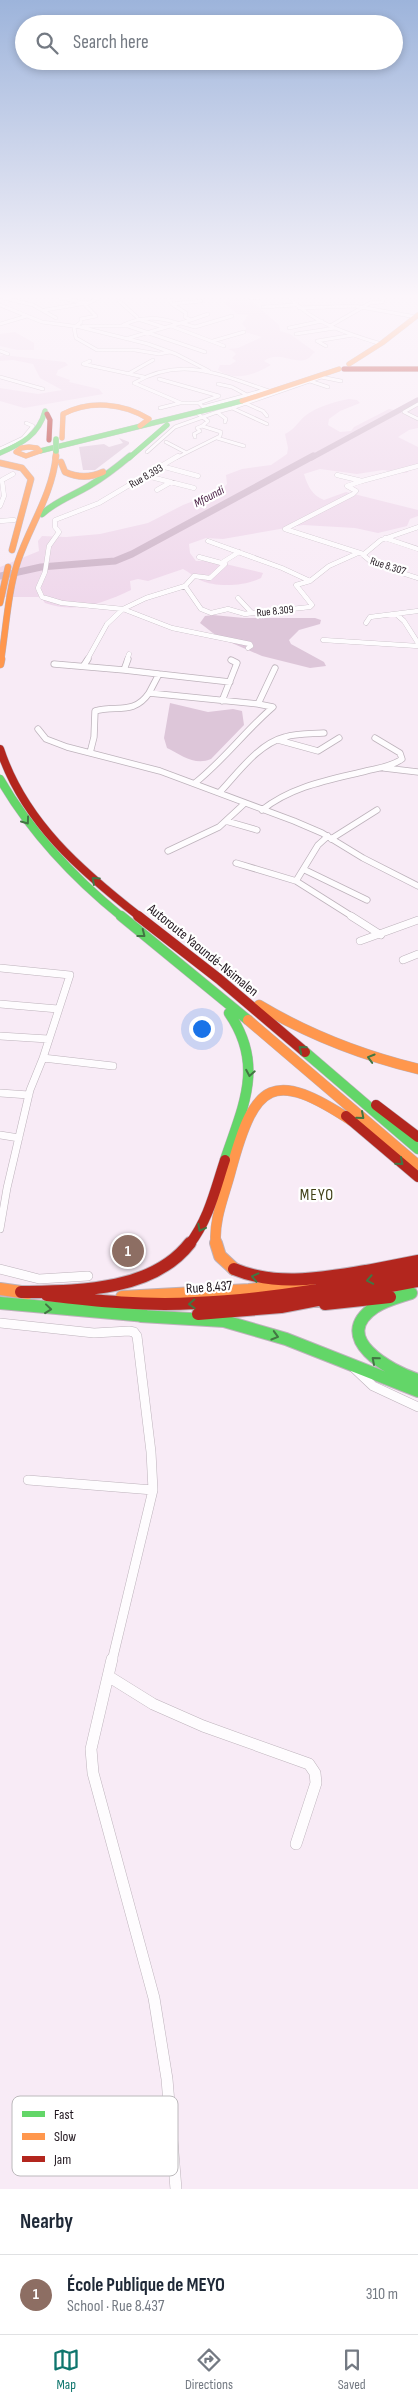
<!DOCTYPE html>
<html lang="en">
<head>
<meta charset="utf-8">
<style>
  :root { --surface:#fff; --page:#f6f6f7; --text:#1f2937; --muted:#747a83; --line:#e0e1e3; --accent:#0f766e }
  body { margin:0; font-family:"Sofia Sans Condensed",sans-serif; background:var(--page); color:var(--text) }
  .you { position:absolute; left:201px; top:1028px; width:18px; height:18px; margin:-12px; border:4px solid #fff; border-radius:50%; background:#1a73e8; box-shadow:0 0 0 8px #1a73e833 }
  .badge { display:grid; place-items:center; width:32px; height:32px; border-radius:50%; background:var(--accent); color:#fff; font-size:16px; font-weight:700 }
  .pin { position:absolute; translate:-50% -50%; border:2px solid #fff; box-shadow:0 1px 5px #0006 }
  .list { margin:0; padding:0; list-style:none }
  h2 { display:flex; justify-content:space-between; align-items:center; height:65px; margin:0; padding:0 20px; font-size:21px }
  h2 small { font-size:16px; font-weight:400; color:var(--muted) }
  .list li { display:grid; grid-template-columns:32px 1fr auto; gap:15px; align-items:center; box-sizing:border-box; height:80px; padding:0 20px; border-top:1px solid var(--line) }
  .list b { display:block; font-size:19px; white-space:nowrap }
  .list p { margin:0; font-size:16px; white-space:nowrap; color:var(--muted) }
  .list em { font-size:16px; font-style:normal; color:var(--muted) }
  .icon { flex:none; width:28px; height:28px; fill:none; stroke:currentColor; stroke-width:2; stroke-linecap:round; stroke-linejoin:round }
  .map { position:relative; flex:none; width:418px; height:2189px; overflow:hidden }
  .search { position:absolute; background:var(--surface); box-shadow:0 2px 8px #0003; left:15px; right:15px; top:15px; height:55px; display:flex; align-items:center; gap:12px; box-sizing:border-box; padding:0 18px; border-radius:28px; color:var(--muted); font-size:19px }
  .sheet { height:145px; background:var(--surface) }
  nav { display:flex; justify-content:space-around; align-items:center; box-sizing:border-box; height:70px; border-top:1px solid var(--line); background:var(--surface); font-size:14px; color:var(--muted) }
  nav a { display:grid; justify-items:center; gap:2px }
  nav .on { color:var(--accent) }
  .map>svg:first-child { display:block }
  .green { fill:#efd8eb }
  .forest { fill:#ddc6d9 }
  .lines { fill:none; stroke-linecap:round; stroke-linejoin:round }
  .river-far1 { stroke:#cdb4c8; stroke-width:5.5 }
  .river { stroke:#cdb4c8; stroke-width:7 }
  .street-far5-casing { stroke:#bdb2bb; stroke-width:4 }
  .street-far4-casing { stroke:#bdb2bb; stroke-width:5 }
  .street-far3-casing { stroke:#bdb2bb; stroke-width:7 }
  .street-far2-casing { stroke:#bdb2bb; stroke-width:8 }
  .street-far1-casing { stroke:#bdb2bb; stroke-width:10 }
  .street-casing { stroke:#bdb2bb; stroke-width:12 }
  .fast-far4-casing { stroke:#bdb2bb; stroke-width:5.5 }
  .fast-far3-casing { stroke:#bdb2bb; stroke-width:7 }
  .fast-far2-casing { stroke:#bdb2bb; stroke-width:9 }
  .fast-far1-casing { stroke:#bdb2bb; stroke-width:11 }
  .fast-casing { stroke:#bdb2bb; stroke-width:14 }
  .slow-far4-casing { stroke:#bdb2bb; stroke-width:5.5 }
  .slow-far3-casing { stroke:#bdb2bb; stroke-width:7 }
  .slow-far2-casing { stroke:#bdb2bb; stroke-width:9 }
  .slow-far1-casing { stroke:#bdb2bb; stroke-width:11 }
  .slow-casing { stroke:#bdb2bb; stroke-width:14 }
  .jam-far3-casing { stroke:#bdb2bb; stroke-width:5.5 }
  .jam-far2-casing { stroke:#bdb2bb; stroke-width:9 }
  .jam-far1-casing { stroke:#bdb2bb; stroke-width:11 }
  .jam-casing { stroke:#bdb2bb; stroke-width:14 }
  .street-far5 { stroke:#fefcfe; stroke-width:3 }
  .street-far4 { stroke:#fefcfe; stroke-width:4.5 }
  .street-far3 { stroke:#fefcfe; stroke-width:5.5 }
  .street-far2 { stroke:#fefcfe; stroke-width:7 }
  .street-far1 { stroke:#fefcfe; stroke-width:9 }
  .street { stroke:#fefcfe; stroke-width:11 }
  .fast-far4 { stroke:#63d668; stroke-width:5 }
  .fast-far3 { stroke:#63d668; stroke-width:6 }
  .fast-far2 { stroke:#63d668; stroke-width:8 }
  .fast-far1 { stroke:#63d668; stroke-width:10 }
  .fast { stroke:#63d668; stroke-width:12 }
  .slow-far4 { stroke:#ff974d; stroke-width:5 }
  .slow-far3 { stroke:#ff974d; stroke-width:6 }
  .slow-far2 { stroke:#ff974d; stroke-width:8 }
  .slow-far1 { stroke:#ff974d; stroke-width:10 }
  .slow { stroke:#ff974d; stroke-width:12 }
  .jam-far3 { stroke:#b3261e; stroke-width:5 }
  .jam-far2 { stroke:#b3261e; stroke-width:8 }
  .jam-far1 { stroke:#b3261e; stroke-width:10 }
  .jam { stroke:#b3261e; stroke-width:12 }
  .fast-bridge-casing { stroke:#c5b7c3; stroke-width:6; stroke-linecap:butt }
  .fast-bridge { stroke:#63d668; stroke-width:5.5 }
  .oneway { stroke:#427643 }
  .labels { text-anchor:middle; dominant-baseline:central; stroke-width:4.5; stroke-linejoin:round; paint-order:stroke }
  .far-street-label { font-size:11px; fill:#20161e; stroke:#fff }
  .far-water-label { font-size:12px; font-style:italic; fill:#4d2448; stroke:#fff }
  .street-label { font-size:14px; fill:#20161e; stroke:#fff }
  .quarter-label { font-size:16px; letter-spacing:1px; fill:#3f3e15; stroke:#fff }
  .key { fill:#fff; stroke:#bcb9bc; stroke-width:1 }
  .key-label { font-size:14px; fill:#20161e }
</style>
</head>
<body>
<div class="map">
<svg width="418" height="2189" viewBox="0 0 418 2189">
  <rect width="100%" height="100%" fill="#f8ebf6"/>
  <!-- green -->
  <path class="green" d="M237,299l14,2 28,24 1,6 10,3 25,18c-3,2 -5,6 -8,7 -13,6 -29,-9 -43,2l7,4c-17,10 -36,17 -53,5l2,-5h10l6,-4 -4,-3 4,-4 -3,-3 -5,-2 10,-1 24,-11 -17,-5 1,-4 -4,-4 6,-9 -11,-1 -13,-12z
    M15,332l19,11v7h-17l-17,-4v-12z
    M3,355l62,7 3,3 -10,5 -2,5 14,5 -1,2 30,7 4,5 -79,14 -24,-7v-13l38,6 24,-4 -22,-12 -7,-14 -20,-4 -13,1v-5z
    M349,399l8,1 3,3 -20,8 -11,8 -1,6 12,7 11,-1 3,-4 35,-18 15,3 14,-6v22l-9,2 -11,7 20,10v19l-12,7 -23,-3 -26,4 -37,-5 -16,5c4,13 8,21 20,26l22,-8 72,18v6l-8,3 -3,7 -29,7 -23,-5 -52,-3 -80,14 -17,-1 -17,6 1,9 6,8h17l50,12 -2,5c-15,8 -45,10 -61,2 -6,-3 -11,-8 -17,-11l-35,12 -10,-2 -8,2 1,9c-28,13 -55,24 -86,13l-4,-6h-41v-30l39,-16 -1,-10 4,-5 24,1 34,-3 48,-11 35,-18 37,-14 7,-7 -1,-9 16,-6 29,-4 16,-11 1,-6 -3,-14c9,-4 13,-12 20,-18 11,-9 31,-15 44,-17z"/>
  <!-- forest -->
  <path class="forest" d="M119,438l10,4v2l-34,26h-12l-4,-23 25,-3 5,3 14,-4z
    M213,615l31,3h71l6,2 -1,4 -21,6 -10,10 2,4 33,18 2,4 -16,2 -48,-12 -44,-19 -18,-14 5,-7z
    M170,703l38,9 25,-3 9,2 2,14 -33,34c-16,7 -30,-4 -44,-11l-3,-10z"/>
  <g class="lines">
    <!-- river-far1 -->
    <path class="river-far1" d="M311,458l107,-58"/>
    <!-- river -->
    <path class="river" d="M0,576l41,-9 74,-6 17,-7 181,-98"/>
    <!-- street-far5 casing -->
    <g class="street-far5-casing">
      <path id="street-far5" d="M4,298l29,7 23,13
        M98,298l-13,7 11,11 -15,3v3l-7,6 2,10 21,12h38l24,4 11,-2
        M250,298h10
        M290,298c23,25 56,35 88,45
        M119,301l18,16
        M172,304l29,-3
        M0,305l42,17 38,5 68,17 28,10 33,17
        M263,307l32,-2
        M299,308l56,-2 61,11
        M45,310l42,-7 -27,-5
        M138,319l25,8
        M191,320l17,-6
        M181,323l14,4 37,-11
        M0,324l27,-8
        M123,325c19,-9 35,-8 54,-2
        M83,326h45l77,26
        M171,326l53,20
        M330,326l40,-23 12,-1 2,-4
        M289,328l33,-7
        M296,334l39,-6
        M129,338l62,-18 -6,-3 1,-4 -14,-9 -4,-6
        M213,341l31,-9
        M326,346l-9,-5 36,-6
        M0,351l8,3
        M90,361l-7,3 61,13
        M128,374l25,-14
        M0,377l43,12
        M159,379l60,17 -20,7 4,4 44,-12
        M310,381l18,6
        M218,384l14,3 15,8 17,-5
        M199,403h-18l-47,-20c49,-28 86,-8 135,8
        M247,404l16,7 4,5
        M418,404l-14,8 14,7
        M160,408l20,-5
        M232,408l89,-31 20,4
        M217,412l15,-4 35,16
        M195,437l-1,-3 6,-3 -3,-3 5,-2
        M217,438l27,8
        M166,442l19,10
        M0,449l23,-11 10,-12 -7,-3
        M147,452l28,-25 42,-15 9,7 -1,3
        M176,458l44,-22 1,-4 -19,-6 6,-5 -10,-7"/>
    </g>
    <!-- street-far4 casing -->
    <g class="street-far4-casing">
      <path id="street-far4" d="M161,466l37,10
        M337,475l25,6 -15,5 9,5 -3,3 -68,35 78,25
        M147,476l47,12
        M362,481l56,-15
        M157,490l14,-8
        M0,506l4,-10 -2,-16 11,-6
        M0,521l14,-1
        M418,527l-37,13 -18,15 11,9 44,14
        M385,538l33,11
        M208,541l74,27 28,13
        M199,557l26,7 -15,14 -16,-2 -9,10 -39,12 -23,11 49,19 78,16 1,2 -3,2
        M223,562l16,-10
        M185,586l16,23 10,4 17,-4 17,5 65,-7 2,-2 -16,-20 14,-4 19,-15 29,-13
        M238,598l14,15
        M396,614l8,7 14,22
        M366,623l4,-6 48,-6
        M323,640l95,6
        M87,660l20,-36 16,-15 -61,-6 -20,-6 -4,-9 7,-16 4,-26 10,-14 -4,-5v-7l44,-17 79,-47
        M127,660l2,-6"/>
    </g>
    <!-- street-far3 casing -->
    <g class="street-far3-casing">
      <path id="street-far3" d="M128,659l-4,11 35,4 -10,19 109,11 17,-36
        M54,664l70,6
        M84,665l4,-6
        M159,674l71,8
        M222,701l15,-38 -6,-3
        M38,729l8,10 21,8 93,24 134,50 28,12 41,25 55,28
        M278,740l40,11 21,-13
        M90,753l4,-16 1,-26c22,-6 39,4 54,-18
        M384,768l34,4
        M195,783c29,-23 50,-52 78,-76l-15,-3
        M220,792c18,-19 38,-48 65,-55 13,-4 26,-3 39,-4
        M262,810c30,-24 67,-30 104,-39 12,-3 25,-4 36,-12l-2,-6 -25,-15
        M226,821l31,9
        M331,839l46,-29
        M168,851l51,-24 26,-24
        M236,863l60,18 57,36
        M305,870l62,30
        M296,881l22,-36 10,-9"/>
    </g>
    <!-- street-far2 casing -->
    <g class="street-far2-casing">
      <path id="street-far2" d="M351,916l30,19
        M360,941l58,-21
        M403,960l15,-6
        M0,968l70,7 -27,83 -13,32 -23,98 -7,41
        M0,1004l58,5
        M0,1036l48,3
        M43,1058l70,8
        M0,1093l29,2
        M0,1135l19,3"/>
    </g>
    <!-- street-far1 casing -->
    <g class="street-far1-casing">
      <path id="street-far1" d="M0,1269l39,10 49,-3
        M0,1323l94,10 35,-2 5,1 3,4 14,116 2,38 -41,171
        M355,1369l18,17 45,21
        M28,1480l125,10"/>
    </g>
    <!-- street casing -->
    <g class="street-casing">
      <path id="street" d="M112,1659l-21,90 2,24 61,225 13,81 9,110
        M108,1676l45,28 50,22 106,38 6,9 1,10 -20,61"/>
    </g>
    <!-- fast-far4 casing -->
    <g class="fast-far4-casing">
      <path id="fast-far4" d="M40,451l202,-50
        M0,453c21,-9 39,-18 45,-42
        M129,458l38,-33"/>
    </g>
    <!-- fast-far3 casing -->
    <g class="fast-far3-casing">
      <path id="fast-far3" d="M42,514c14,-13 30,-18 47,-28 15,-9 28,-19 41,-30"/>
    </g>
    <!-- fast-far2 casing -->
    <g class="fast-far2-casing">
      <path id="fast-far2" d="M0,779c31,54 74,99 122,138"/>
    </g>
    <!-- fast-far1 casing -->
    <g class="fast-far1-casing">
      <path id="fast-far1" d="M121,916l127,104
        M305,1052l113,97
        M225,1160c18,-54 40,-95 4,-147"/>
    </g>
    <!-- fast casing -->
    <g class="fast-casing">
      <path id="fast" d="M411,1293c-12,4 -25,7 -36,14 -46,31 15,64 43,73
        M0,1303l146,13
        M141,1316l83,5 62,18 132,52"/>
    </g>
    <!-- slow-far4 casing -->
    <g class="slow-far4-casing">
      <path id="slow-far4" d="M349,364l33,-21 36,-28
        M242,401l97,-32
        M62,438l1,-24c27,-14 60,-11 86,5l-9,7
        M29,447l8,1 3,3 -14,5 -10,-4 5,-4z
        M55,458l1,-7"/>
    </g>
    <!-- slow-far3 casing -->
    <g class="slow-far3-casing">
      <path id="slow-far3" d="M61,462l4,10c13,6 25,6 38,0
        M0,463l22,5 9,11 -19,71
        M0,603l8,-36
        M1,660c5,-31 7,-69 17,-99 12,-36 34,-66 38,-105"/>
    </g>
    <!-- slow-far2 casing -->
    <g class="slow-far2-casing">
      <path id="slow-far2" d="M0,664l1,-5"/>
    </g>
    <!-- slow-far1 casing -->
    <g class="slow-far1-casing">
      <path id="slow-far1" d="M259,1005c50,30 102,50 159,64
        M248,1020l170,145
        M216,1245c-3,-25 9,-51 15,-75 24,-89 42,-101 121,-49"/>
    </g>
    <!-- slow casing -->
    <g class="slow-casing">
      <path id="slow" d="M216,1243l4,13 14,13
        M0,1289l28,4
        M122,1297l127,-7 60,-8"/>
    </g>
    <!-- jam-far3 casing -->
    <g class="jam-far3-casing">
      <path id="jam-far3" d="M344,369h74
        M47,414l3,6 -1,20"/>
    </g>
    <!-- jam-far2 casing -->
    <g class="jam-far2-casing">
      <path id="jam-far2" d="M0,749c24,73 81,122 140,168"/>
    </g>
    <!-- jam-far1 casing -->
    <g class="jam-far1-casing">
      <path id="jam-far1" d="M138,916l81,63 86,73
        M376,1105l42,32
        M346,1116l72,61
        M189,1245c20,-26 26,-55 36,-85"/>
    </g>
    <!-- jam casing -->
    <g class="jam-casing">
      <path id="jam" d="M234,1269c46,19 92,8 139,1
        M367,1271l51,-10
        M21,1292c56,-1 131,0 169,-49
        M47,1295c49,6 99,11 148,8 76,-3 149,-17 223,-32
        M325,1304l65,-7
        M198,1314l83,-7 137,-26"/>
    </g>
    <!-- street-far5 -->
    <use href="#street-far5" class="street-far5"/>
    <!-- street-far4 -->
    <use href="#street-far4" class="street-far4"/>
    <!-- street-far3 -->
    <use href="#street-far3" class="street-far3"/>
    <!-- street-far2 -->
    <use href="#street-far2" class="street-far2"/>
    <!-- street-far1 -->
    <use href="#street-far1" class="street-far1"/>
    <!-- street -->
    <use href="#street" class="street"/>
    <!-- fast-far4 -->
    <use href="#fast-far4" class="fast-far4"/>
    <!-- fast-far3 -->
    <use href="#fast-far3" class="fast-far3"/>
    <!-- fast-far2 -->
    <use href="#fast-far2" class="fast-far2"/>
    <!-- fast-far1 -->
    <use href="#fast-far1" class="fast-far1"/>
    <!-- fast -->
    <use href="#fast" class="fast"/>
    <!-- slow-far4 -->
    <use href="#slow-far4" class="slow-far4"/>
    <!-- slow-far3 -->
    <use href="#slow-far3" class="slow-far3"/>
    <!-- slow-far2 -->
    <use href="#slow-far2" class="slow-far2"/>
    <!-- slow-far1 -->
    <use href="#slow-far1" class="slow-far1"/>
    <!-- slow -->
    <use href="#slow" class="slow"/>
    <!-- jam-far3 -->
    <use href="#jam-far3" class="jam-far3"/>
    <!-- jam-far2 -->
    <use href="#jam-far2" class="jam-far2"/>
    <!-- jam-far1 -->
    <use href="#jam-far1" class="jam-far1"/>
    <!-- jam -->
    <use href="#jam" class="jam"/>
    <!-- fast-bridge casing -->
    <g class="fast-bridge-casing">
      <path id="fast-bridge" d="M56,439v12"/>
    </g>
    <!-- fast-bridge -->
    <use href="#fast-bridge" class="fast-bridge"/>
  </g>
  <!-- one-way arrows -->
  <defs><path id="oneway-chevron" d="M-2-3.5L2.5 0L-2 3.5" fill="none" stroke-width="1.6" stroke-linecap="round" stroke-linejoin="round" transform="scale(1.25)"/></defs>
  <g class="oneway">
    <use href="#oneway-chevron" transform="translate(26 821) rotate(54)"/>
    <use href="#oneway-chevron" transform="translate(95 880) rotate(-138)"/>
    <use href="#oneway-chevron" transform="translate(142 934) rotate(38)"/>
    <use href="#oneway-chevron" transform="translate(302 1049) rotate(-141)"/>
    <use href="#oneway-chevron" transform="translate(371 1058) rotate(-164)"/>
    <use href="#oneway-chevron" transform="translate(250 1073) rotate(100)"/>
    <use href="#oneway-chevron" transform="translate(361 1116) rotate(41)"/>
    <use href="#oneway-chevron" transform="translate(400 1162) rotate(40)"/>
    <use href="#oneway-chevron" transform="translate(201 1228) rotate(118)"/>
    <use href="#oneway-chevron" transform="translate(255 1277) rotate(-167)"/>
    <use href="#oneway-chevron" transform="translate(370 1280) rotate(169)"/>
    <use href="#oneway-chevron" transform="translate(192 1304) rotate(177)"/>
    <use href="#oneway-chevron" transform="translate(48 1309) rotate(6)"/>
    <use href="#oneway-chevron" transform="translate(275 1336) rotate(16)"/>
    <use href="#oneway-chevron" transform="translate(375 1360) rotate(-139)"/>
  </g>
  <!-- sky -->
  <linearGradient id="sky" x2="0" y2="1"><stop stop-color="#9db4db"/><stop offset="0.49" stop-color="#fcf6fb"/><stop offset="1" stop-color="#fcf6fb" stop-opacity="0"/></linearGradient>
  <rect width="418" height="604" fill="url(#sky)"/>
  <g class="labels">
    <!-- far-street labels -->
    <g class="far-street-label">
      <text transform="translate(146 476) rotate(-30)">Rue 8.393</text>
      <text transform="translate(388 566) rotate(18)">Rue 8.307</text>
      <text transform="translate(275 611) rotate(-6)">Rue 8.309</text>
    </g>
    <!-- far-water labels -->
    <g class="far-water-label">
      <text transform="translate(209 497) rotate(-28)">Mfoundi</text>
    </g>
    <!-- street labels -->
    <g class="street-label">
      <text transform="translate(203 950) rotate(39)">Autoroute Yaoundé-Nsimalen</text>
      <text transform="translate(209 1287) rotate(-4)">Rue 8.437</text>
    </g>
    <!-- quarter labels -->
    <g class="quarter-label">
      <text x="317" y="1195">MEYO</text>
    </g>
  </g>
  <!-- legend -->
  <rect x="12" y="2096" width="166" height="80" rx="8" class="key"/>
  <rect x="22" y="2111" width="23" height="6" fill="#63d668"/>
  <rect x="22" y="2133" width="23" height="7" fill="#ff974d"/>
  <rect x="22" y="2156" width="23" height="6" fill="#b3261e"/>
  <g class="key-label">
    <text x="54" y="2119">Fast</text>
    <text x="54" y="2141">Slow</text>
    <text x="54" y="2164">Jam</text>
  </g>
</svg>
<div class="you"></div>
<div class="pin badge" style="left:128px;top:1251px;background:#8d6e63">1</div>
<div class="search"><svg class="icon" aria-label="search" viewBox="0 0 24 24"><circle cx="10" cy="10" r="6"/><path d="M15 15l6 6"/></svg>Search here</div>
</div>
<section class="sheet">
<h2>Nearby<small></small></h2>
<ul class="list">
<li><span class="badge" style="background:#8d6e63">1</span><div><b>École Publique de MEYO</b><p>School · Rue 8.437</p></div><em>310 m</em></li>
</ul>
</section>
<nav>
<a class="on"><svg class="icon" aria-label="map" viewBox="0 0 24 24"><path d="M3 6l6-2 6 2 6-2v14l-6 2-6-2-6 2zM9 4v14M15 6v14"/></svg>Map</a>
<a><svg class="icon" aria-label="directions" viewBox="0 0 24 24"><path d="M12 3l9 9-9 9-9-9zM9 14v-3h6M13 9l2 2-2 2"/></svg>Directions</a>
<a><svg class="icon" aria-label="saved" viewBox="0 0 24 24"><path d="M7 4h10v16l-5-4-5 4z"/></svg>Saved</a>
</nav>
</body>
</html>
